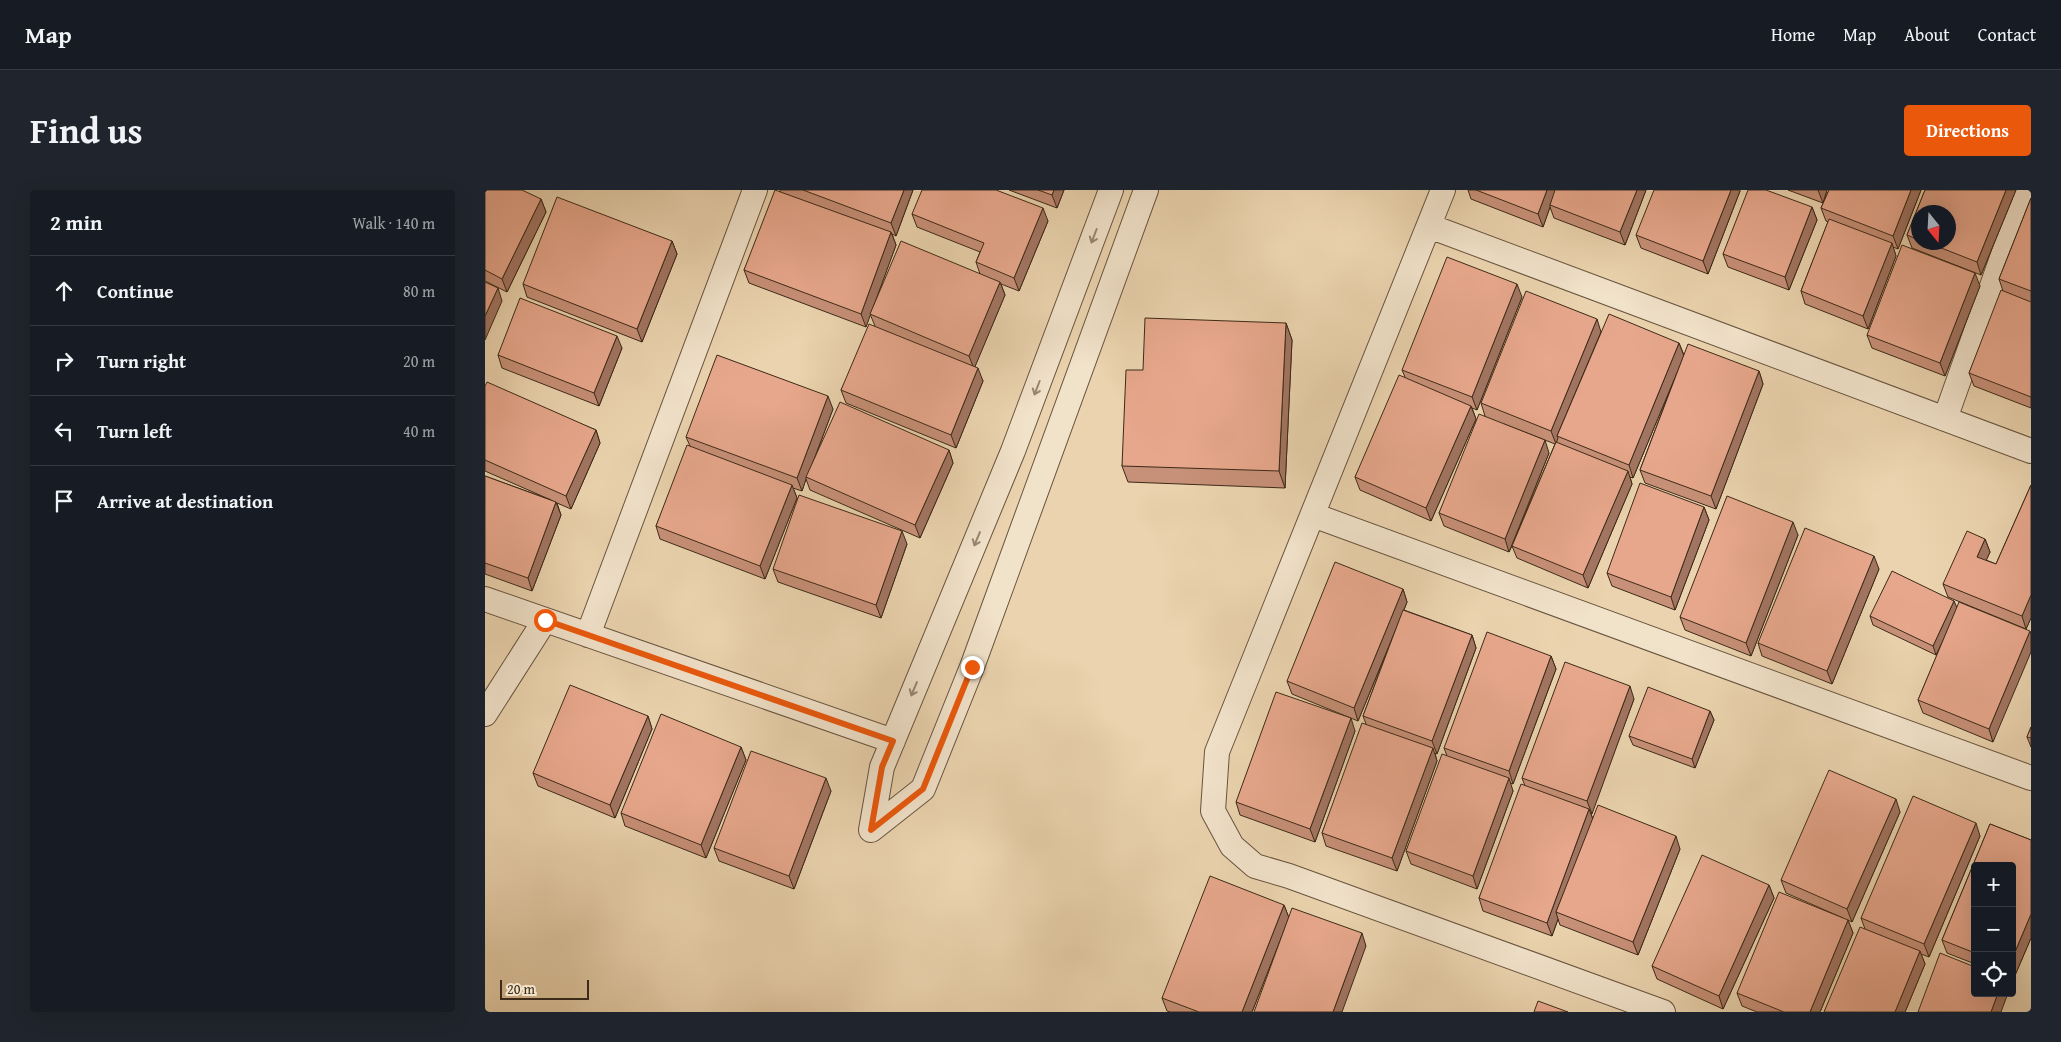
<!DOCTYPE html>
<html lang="en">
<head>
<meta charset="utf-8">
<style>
  :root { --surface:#171b24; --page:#20242c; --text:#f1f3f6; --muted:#9ea1a6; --line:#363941; --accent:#ea580c }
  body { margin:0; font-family:"Gentium Book Plus",serif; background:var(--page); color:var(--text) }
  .controls { position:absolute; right:15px; bottom:15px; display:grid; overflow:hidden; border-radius:5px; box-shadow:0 5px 20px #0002 }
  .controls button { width:45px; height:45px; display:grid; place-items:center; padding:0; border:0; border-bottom:1px solid var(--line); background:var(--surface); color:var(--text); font:25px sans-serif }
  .compass { position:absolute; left:1426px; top:15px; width:45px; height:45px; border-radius:50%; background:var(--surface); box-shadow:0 5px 20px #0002; rotate:162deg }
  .scale { position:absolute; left:15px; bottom:12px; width:89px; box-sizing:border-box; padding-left:5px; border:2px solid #3d2a18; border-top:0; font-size:14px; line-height:18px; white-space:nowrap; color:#3d2a18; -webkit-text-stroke:4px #f1e2ca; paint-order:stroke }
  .stop { position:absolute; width:15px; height:15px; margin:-11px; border:4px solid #ea580c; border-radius:50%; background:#fff }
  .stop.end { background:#ea580c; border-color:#fff; box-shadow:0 1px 5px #0008 }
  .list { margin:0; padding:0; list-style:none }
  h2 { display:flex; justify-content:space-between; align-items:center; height:65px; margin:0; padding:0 20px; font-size:21px }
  h2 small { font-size:16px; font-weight:400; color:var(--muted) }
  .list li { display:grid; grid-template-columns:32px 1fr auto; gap:15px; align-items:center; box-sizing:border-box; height:70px; padding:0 20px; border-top:1px solid var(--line) }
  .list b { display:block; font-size:19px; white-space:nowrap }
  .list em { font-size:16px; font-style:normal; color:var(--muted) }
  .icon { flex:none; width:28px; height:28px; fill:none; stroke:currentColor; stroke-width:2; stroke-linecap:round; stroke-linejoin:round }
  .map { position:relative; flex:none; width:1546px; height:822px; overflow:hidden; border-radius:5px }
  header { display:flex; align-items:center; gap:30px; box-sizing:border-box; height:70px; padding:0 25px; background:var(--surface); border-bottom:1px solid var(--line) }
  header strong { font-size:24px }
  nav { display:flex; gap:28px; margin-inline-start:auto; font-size:18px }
  .intro { display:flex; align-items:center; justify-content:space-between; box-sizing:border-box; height:120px; padding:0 30px }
  h1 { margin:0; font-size:35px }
  .button { padding:12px 22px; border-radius:5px; background:var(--accent); color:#fff; font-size:18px; font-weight:700 }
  main { display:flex; gap:30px; padding:0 30px }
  aside { flex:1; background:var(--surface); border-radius:5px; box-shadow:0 5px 20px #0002 }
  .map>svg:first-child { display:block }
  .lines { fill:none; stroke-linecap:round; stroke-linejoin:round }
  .street-casing { stroke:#68543e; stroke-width:26 }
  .street { stroke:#f1e2ca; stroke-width:24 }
  .wall { fill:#c79078; stroke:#3d2a18; fill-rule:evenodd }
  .shaded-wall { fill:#a27562; stroke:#3d2a18 }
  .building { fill:#e7a78c; stroke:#3d2a18 }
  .oneway { stroke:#978671 }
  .route { stroke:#ea580c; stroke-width:6 }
</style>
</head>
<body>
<header>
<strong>Map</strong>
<nav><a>Home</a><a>Map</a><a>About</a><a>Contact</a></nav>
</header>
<div class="intro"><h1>Find us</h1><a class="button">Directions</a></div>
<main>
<aside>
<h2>2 min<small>Walk · 140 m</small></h2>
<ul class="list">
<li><svg class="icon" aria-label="ahead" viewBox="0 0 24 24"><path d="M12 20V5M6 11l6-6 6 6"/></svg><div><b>Continue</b></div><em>80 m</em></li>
<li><svg class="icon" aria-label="right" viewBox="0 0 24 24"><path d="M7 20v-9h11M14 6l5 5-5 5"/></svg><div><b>Turn right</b></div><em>20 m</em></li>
<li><svg class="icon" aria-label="left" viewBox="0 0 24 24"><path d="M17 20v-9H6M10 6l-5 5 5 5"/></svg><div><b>Turn left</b></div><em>40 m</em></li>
<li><svg class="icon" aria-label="arrive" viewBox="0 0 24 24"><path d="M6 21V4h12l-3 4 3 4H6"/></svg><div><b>Arrive at destination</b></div></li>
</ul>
</aside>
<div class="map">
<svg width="1546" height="822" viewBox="0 0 1546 822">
  <rect width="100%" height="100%" fill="#ead3ae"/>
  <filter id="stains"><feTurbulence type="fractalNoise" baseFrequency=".004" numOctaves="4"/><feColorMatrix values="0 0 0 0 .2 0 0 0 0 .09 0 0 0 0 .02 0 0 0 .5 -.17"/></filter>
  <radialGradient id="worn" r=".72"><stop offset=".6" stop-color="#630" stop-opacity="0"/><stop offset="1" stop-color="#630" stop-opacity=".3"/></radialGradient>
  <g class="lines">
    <!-- street casing -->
    <g class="street-casing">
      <path id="street" d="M626,0l-98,261 -131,316 -11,63 52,-41 49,-122 174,-477
        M958,0l-226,562 -4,59 19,35 23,20 34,10 374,136
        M944,36l602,225
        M1460,229l81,-229
        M828,325l718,263
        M0,409l408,142
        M103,445l167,-445
        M0,524l60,-94"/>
    </g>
    <!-- street -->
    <use href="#street" class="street"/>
  </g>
  <!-- wall -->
  <path class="wall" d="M0,0l56,9 5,13 -39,80 -22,-11z
    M295,0h133l-17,46 -4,-2 4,11 -23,62 107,-33 -4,-12 4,-10 -63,-25 -5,-13 136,7 -29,70 -18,-7 4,11 -30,71 8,15 -27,67 -110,-45 -5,-13 34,-64 -5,-12 -4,13 -117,-44 -5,-13 36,-78z
    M524,0h55l-7,18z
    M983,0h178l-21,55 -71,-27 -4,-11 -7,20 -72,-28z
    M1303,0h39l-4,13z
    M1344,0h92l-23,59 -5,-2 3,9 -28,73 -63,-25 -4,-13 27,-69 -2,-1 -5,-13z
    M1440,0h91l-35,85 -69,-27 -5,-13zM1434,22l30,30h-30z
    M1255,1l-32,83 -67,-26 -5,-13z
    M1546,8v210l-57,-22 -5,-13 34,-82 -4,-12z
    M1327,17l5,13 -28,70 -61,-23 -5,-13z
    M187,51l5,13 -35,88 -115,-45 -4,-13z
    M1495,96l-35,90 -73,-28 -5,-13z
    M1037,107l-45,113 -5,-2 4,11 -45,102 -71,-31 -5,-13 50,-100 -3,-7z
    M801,133l6,17 -7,148 -157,-6 -6,-16 21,-96z
    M1116,142l78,11 5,12 75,16 4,13 -47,125 -71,-26 -5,-13 34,-90 -41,98 -3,-1 2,7 -44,104 -71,-30 -5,-12 -3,6 -65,-26 -5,-13 46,-97 -4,-13zM1019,234l51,20 -42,100 36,-91z
    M137,158l-23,58 -97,-38 -4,-13z
    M0,196l111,44 4,13 -29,66 -14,-6 4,12 -29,76 -47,-17v-98l66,24 -66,-29z
    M348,219l-18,48 134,-7 4,13 -33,75 -110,-48 -4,-11 -4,12 -9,-3 4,10 -32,81 -105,-40 -4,-13 34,-80 -4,-9z
    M1546,295v133l-5,11 -78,-32 -5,-13 42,-45 5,13 -4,8 10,4z
    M1219,317l5,13 -34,90 -63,-24 -5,-13z
    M1313,345l-47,121 -66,-26 -5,-13z
    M422,354l-26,74 -103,-36 -5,-13z
    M1394,379l-47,115 -70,-28 -4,-13z
    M918,399l4,13 -3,8 68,25 4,13 -39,106 -2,-1 2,8 -40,110 -71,-25 -4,-13 44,-109 -3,-8 25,-67 -30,72 -66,-27 -5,-13z
    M1469,411l39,141 -70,-29 -5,-13 28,-66 -10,21 -63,-30 -3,-9z
    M1066,466l5,13 -43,115 -3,-1 3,8 -36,98 -66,-25 -5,-13 41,-95 -3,-8z
    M1149,509l-43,115 2,5 87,30 -42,106 -78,-30 -2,-6 -6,17 -69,-25 -4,-13 46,-112 -3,-8z
    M1225,521l4,9 -19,48 -62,-23 -4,-9z
    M163,526l4,13 -37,89 -77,-32 -5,-13z
    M1546,537v20l-4,-10z
    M870,541l-40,111 -75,-27 -4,-13z
    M256,557l5,13 -40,98 -81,-32 -4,-13z
    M346,601l-37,98 -75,-28 -5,-13z
    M1415,622l-48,110 -4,-2 5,13 -33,79h-63l-15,-6 -5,-13 106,-75 -57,-25 -5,-13z
    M1505,634l41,16v98l-18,42h-1v-114h-37v98l-28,-11 -5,-13z
    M1495,646l-51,121 -8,-3 4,10 -20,48h-81l41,-83 -4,-11z
    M1284,695l5,13 -51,111 -66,-30 -5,-13z
    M799,715l5,13 77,28 -80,-21 -34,87h-82l-3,-1 -5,-13z"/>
  <!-- shaded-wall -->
  <path class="shaded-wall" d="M419,0h9l-17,46 -5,-13z
    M569,0h10l-7,18 -5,-13z
    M1062,0h10l-7,15v2l-7,20 -5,-13z
    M1152,0h9l-21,55 -5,-13z
    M1246,0h9v1l-32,83 -5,-13z
    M1333,0h9l-4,13z
    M1426,0h10l-23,59 -5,-13z
    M1521,0h10l-35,85 -4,-13z
    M56,9l5,13 -39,80 -5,-13z
    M1327,17l5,13 -28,70 -4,-13z
    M558,18l5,13 -29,70 -5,-13z
    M406,42l5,13 -30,82 -5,-13z
    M187,51l5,13 -35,88 -5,-13z
    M1407,53l4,13 -28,73 -5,-13z
    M1490,83l5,13 -35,90 -5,-13z
    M515,92l5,13 -31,74 -5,-13z
    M1032,94l5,13 -45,113 -5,-13z
    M13,98l4,13 -17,39v-24z
    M1112,129l4,13 -44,104 1,2 -2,6 -5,-13z
    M801,133l6,17 -7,148 -6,-17z
    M132,146l5,12 -23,58 -5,-13z
    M1194,153l5,13 -51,122 -4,-13z
    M493,178l5,13 -27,67 -5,-13z
    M1274,181l4,13 -47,125 -5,-13z
    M343,206l5,13 -26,69 -1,-1v2l-4,12 -5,-13z
    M986,216l5,13 -45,102 -5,-13z
    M111,240l4,13 -29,66 -5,-13z
    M1060,250l4,13 -40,99 -4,-13z
    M464,260l4,13 -33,75 -5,-13z
    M1143,281l4,13 -44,104 -5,-13z
    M307,295l5,13 -32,81 -5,-13z
    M71,312l5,13 -29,76 -4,-13z
    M1219,317l5,13 -34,90 -4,-13z
    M1308,332l5,13 -47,121 -5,-13z
    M417,341l5,13 -26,74 -5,-13z
    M1500,349l5,13 -8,18 -5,-13z
    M1389,366l5,13 -47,115 -5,-13z
    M918,399l4,13 -49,119 -4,-13z
    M1546,405v23l-5,11 -4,-13z
    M1469,411l4,9 -22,45 -3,-9z
    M1545,441l1,4v17l-38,90 -4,-13z
    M987,445l4,13 -39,106 -5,-13z
    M1066,466l5,13 -43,115 -4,-13z
    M1145,496l4,13 -42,115 -5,-13z
    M1225,521l4,9 -19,48 -3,-9z
    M163,526l4,13 -37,89 -5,-13z
    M866,528l4,13 -40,111 -5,-13z
    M256,557l5,13 -40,98 -5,-13z
    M948,558l4,13 -40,110 -5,-13z
    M341,588l5,13 -37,98 -5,-13z
    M1024,588l4,13 -36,98 -4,-13z
    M1411,609l4,13 -48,110 -5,-13z
    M1104,619l5,13 -38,90 2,7 -6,17 -5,-13z
    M1491,633l4,13 -51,121 -5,-13z
    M1191,646l4,13 -42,106 -5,-13z
    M1284,695l5,13 -51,111 -4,-13z
    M799,715l5,13 -37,94h-10z
    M1546,724v24l-18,42 -1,-3v-18z
    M1363,730l5,13 -33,79h-10z
    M877,743l4,13 -24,66h-9z
    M1435,761l5,13 -20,48h-10z
    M1513,803h10l-7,19h-10z"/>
  <!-- building -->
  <path class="building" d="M0,0h37l19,9 -39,80 -17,-9z
    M290,0l116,42 -30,82 -117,-44z
    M318,0h101l-13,33z
    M437,0h74l47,18 -29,70 -38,-16 8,-19 -72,-29z
    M553,0h16l-2,5z
    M991,0h71l-9,24z
    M1070,0h82l-17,42 -70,-27z
    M1169,0h77l-28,71 -67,-26z
    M1263,0h18l46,17 -27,70 -62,-23z
    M1344,0h82l-18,46 -72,-28z
    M1440,0h81l-29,72 -51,-20h23v-30h-30v28l-12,-5z
    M72,7l115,44 -35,88 -114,-45z
    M1546,8v93l-32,-12z
    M1344,29l63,24 -29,73 -62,-25z
    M416,51l99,41 -31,74 -99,-42z
    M1417,55l73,28 -35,90 -73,-28z
    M962,67l70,27 -45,113 -70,-27z
    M0,92l13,6 -13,28z
    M1516,100l30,12v95l-62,-24z
    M1041,101l71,28 -46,112 -70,-28z
    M35,108l97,38 -23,57 -96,-38z
    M1124,124l70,29 -50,122 -72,-29z
    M660,128l141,5 -7,148 -157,-5 4,-96h17z
    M384,134l109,44 -27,67 -110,-45z
    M1203,154l71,27 -48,125 -71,-26z
    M232,165l111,41 -31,82 -111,-41z
    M914,185l72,31 -45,102 -71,-31z
    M2,192l109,48 -30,66 -81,-36v-74z
    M355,212l109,48 -34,75 -109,-48z
    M994,224l66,26 -40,99 -66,-26z
    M1071,252l72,29 -45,104 -71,-29z
    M202,255l105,40 -32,81 -104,-40z
    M0,286l71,26 -28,76 -43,-15z
    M1155,293l64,24 -33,90 -64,-24z
    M1546,295v110l-9,21 -79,-32 24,-53 18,8 -8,18 19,7z
    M314,305l103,36 -26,74 -103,-36z
    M1242,306l66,26 -47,121 -66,-26z
    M1320,338l69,28 -47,115 -69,-28z
    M850,372l68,27 -49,119 -67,-27z
    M1407,381l62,30 -21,45 -63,-30z
    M1474,412l71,29 -41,98 -71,-29z
    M918,420l69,25 -40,106 -69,-25z
    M1002,442l64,24 -42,115 -65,-23z
    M1080,472l65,24 -43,115 -65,-23z
    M85,495l78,31 -38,89 -77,-32z
    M1163,497l62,24 -18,48 -63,-23z
    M791,502l75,26 -41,111 -74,-27z
    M176,524l80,33 -40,98 -80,-32z
    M877,533l71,25 -41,110 -70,-25z
    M1546,537v11l-4,-1z
    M266,561l75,27 -37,98 -75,-28z
    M957,564l67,24 -36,98 -67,-25z
    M1344,580l67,29 -49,110 -66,-29z
    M1036,594l68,25 -42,114 -68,-25z
    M1428,606l63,27 -52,121 -63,-26z
    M1113,615l78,31 -43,106 -77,-30z
    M1505,634l41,16v74l-19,45v-93h-37v87l-33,-13z
    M1217,665l67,30 -50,111 -67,-30z
    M725,686l74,29 -42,107h-43l-37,-14z
    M1294,702l69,28 -38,92h-26l-47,-19z
    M807,718l70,25 -29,79h-79z
    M1375,737l60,24 -25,61h-71z
    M1455,763l35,14v26h23l-7,19h-73z
    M1053,811l30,11h-34z"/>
  <!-- one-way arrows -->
  <defs><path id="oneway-shaft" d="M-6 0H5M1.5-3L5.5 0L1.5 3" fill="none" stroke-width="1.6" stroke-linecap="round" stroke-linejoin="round" transform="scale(1.25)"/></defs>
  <g class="oneway">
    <use href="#oneway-shaft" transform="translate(609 46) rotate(111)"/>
    <use href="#oneway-shaft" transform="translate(552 198) rotate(111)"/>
    <use href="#oneway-shaft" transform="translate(492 349) rotate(113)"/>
    <use href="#oneway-shaft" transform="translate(429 499) rotate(113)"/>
  </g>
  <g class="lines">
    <!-- route -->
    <path class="route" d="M60,430l348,121 -11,26 -11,63 52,-41 49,-122"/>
  </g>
  <rect width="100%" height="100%" filter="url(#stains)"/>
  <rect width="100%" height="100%" fill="url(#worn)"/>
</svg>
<div class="controls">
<button>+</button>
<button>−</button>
<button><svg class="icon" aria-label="locate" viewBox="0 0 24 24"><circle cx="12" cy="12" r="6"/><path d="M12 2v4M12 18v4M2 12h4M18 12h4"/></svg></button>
</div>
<svg class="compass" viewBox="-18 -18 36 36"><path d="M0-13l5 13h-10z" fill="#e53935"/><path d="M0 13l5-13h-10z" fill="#9ea1a6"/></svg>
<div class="scale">20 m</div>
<div class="stop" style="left:60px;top:430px"></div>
<div class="stop end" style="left:487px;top:477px"></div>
</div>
</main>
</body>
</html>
